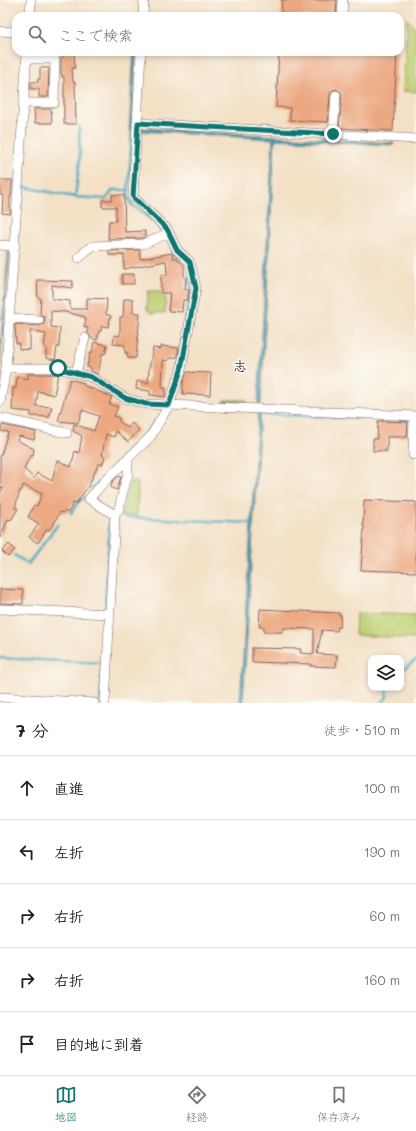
<!DOCTYPE html>
<html lang="ja">
<head>
<meta charset="utf-8">
<style>
  :root { --surface:#fff; --page:#f6f6f6; --text:#222; --muted:#767676; --line:#e0e0e0; --accent:#0f766e }
  body { margin:0; font-family:Mali,"Klee One",sans-serif; background:var(--page); color:var(--text) }
  .controls { position:absolute; right:12px; bottom:12px; display:grid; overflow:hidden; border-radius:8px; box-shadow:0 2px 6px #0003 }
  .controls button { width:36px; height:36px; display:grid; place-items:center; padding:0; border:0; border-bottom:1px solid var(--line); background:var(--surface); color:var(--text); font:20px sans-serif }
  .stop { position:absolute; width:12px; height:12px; margin:-9px; border:3px solid #0f766e; border-radius:50%; background:#fff }
  .stop.end { background:#0f766e; border-color:#fff; box-shadow:0 1px 4px #0008 }
  .list { margin:0; padding:0; list-style:none }
  h2 { display:flex; justify-content:space-between; align-items:center; height:52px; margin:0; padding:0 16px; font-size:17px }
  h2 small { font-size:13px; font-weight:400; color:var(--muted) }
  .list li { display:grid; grid-template-columns:26px 1fr auto; gap:12px; align-items:center; box-sizing:border-box; height:64px; padding:0 16px; border-top:1px solid var(--line) }
  .list b { display:block; font-size:15px; white-space:nowrap }
  .list em { font-size:13px; font-style:normal; color:var(--muted) }
  .icon { flex:none; width:22px; height:22px; fill:none; stroke:currentColor; stroke-width:2; stroke-linecap:round; stroke-linejoin:round }
  .map { position:relative; flex:none; width:416px; height:703px; overflow:hidden }
  .search { position:absolute; background:var(--surface); box-shadow:0 2px 6px #0003; left:12px; right:12px; top:12px; height:44px; display:flex; align-items:center; gap:10px; box-sizing:border-box; padding:0 14px; border-radius:12px; color:var(--muted); font-size:15px }
  .sheet { height:372px; background:var(--surface) }
  nav { display:flex; justify-content:space-around; align-items:center; box-sizing:border-box; height:56px; border-top:1px solid var(--line); background:var(--surface); font-size:11px; color:var(--muted) }
  nav a { display:grid; justify-items:center; gap:2px }
  nav .on { color:var(--accent) }
  .map>svg:first-child { display:block }
  .green { fill:#becf71; stroke:#84774e }
  .forest { fill:#96b263; stroke:#706847 }
  .water { fill:#3ea9be; stroke:#446474 }
  .lines { fill:none; stroke-linecap:round; stroke-linejoin:round }
  .stream { stroke:#3ea9be; stroke-width:2.5 }
  .building { fill:#eca881 }
  .minor-casing { stroke:#856361; stroke-width:10 }
  .minor { stroke:#fff; stroke-width:9 }
  .route { stroke:#0f766e; stroke-width:5 }
  .labels { text-anchor:middle; dominant-baseline:central; stroke-width:3; stroke-linejoin:round; paint-order:stroke }
  .quarter-label { font-size:13px; font-weight:bold; fill:#4a1f2b; stroke:#fdfcf7 }
</style>
</head>
<body>
<div class="map">
<svg width="416" height="703" viewBox="0 0 416 703">
  <rect width="100%" height="100%" fill="#fdfcf7"/>
  <filter id="ink" filterUnits="userSpaceOnUse"><feTurbulence type="fractalNoise" baseFrequency=".025" numOctaves="2"/><feDisplacementMap in="SourceGraphic" scale="8" xChannelSelector="R" yChannelSelector="G"/><feConvolveMatrix kernelMatrix="1 2 1 2 8 2 1 2 1" color-interpolation-filters="sRGB"/></filter>
  <filter id="wash" filterUnits="userSpaceOnUse"><feTurbulence type="fractalNoise" baseFrequency=".012" numOctaves="4" result="noise"/><feDisplacementMap in="SourceGraphic" scale="16" xChannelSelector="R" yChannelSelector="G"/><feGaussianBlur stdDeviation="0.9" result="paint"/><feColorMatrix in="noise" values="0 0 0 0 0 0 0 0 0 0 0 0 0 0 0 0 0 1.4 0 .05"/><feComposite in="paint" operator="in"/></filter>
  <g filter="url(#wash)">
    <rect width="100%" height="100%" fill="#f3e0c5"/>
    <!-- green -->
    <path class="green" d="M407,19l9,9v64l-13,-1z
      M148,291h12v3l6,1 -1,18h-15l-1,-3h-2z
      M130,482h8l-1,33h-16z
      M356,613l60,2v24l-61,-4z"/>
    <!-- forest -->
    <path class="forest" d="M224,400h22v4l-22,-1z"/>
    <!-- water -->
    <path class="water" d="M134,52h2l-4,75h2v3h-5z
      M141,128l253,15 -1,2 -118,-6 -14,265h-3l15,-265 -132,-8z
      M8,252h2l-10,113v-14z
      M258,413h2l-17,290h-3z"/>
    <g class="lines">
      <!-- stream -->
      <path class="stream" d="M132,130l-4,66 3,8 24,19
        M24,187l51,10 31,2 7,-9h16
        M75,197l5,-37 -1,-34
        M173,250l1,4 5,4
        M0,318l3,1
        M172,384l19,-94 -2,-13
        M259,414l99,4
        M367,418l45,3
        M92,489l57,-60 6,-8
        M71,513l8,-12 7,-4
        M123,517l128,6
        M14,555l14,9 30,-40
        M0,658l102,5
        M401,671l15,-11
        M100,703l9,-172v-15l-2,-1
        M382,703l5,-6 -1,-9"/>
    </g>
    <g id="blocks">
      <!-- building -->
      <path class="building" d="M282,0h55l-1,16h-55z
        M63,52h11l1,16h-3l1,14h2l1,42h-12v-47h-2v-3h-1v-16h2z
        M279,52h118l-4,79 -54,-3 3,-33 -1,-3 -4,-3 -4,1 -3,4 -2,28 -38,-2v-12l-14,-1z
        M40,68h9l-1,29h-9v-8h-8v-7h7v-3h2z
        M34,109h17l1,14h-17z
        M0,180h12l-1,16h-1v18l-8,-1 1,-18h-3z
        M112,195h12l1,37 20,-1v6l-3,1 -34,1 1,-18h7v-14h-14v-7h10z
        M140,250v9l32,-6 1,5h4l2,3 5,4v12l2,1 -1,11h4l-1,11h-5l-1,12 -14,-1 2,-18h-9v-18h6l-1,-14 -42,8v-14h-15v-4z
        M122,274h12v10h-12z
        M37,280l36,1 -1,7 -20,-3v14l18,2v8h17v-11l20,1 -1,15 5,2 -3,11 -6,-1 -1,5h-2l-2,9 -6,-2 -2,-4 -2,-2 1,-4 -4,-1 2,-8h-1v-2l-19,-5 -15,-1v16l9,1 -1,19h-2l-2,13 -9,-2v-11h-2l2,-13 -16,-3v19l-11,-1v-6h-3l-1,-19 24,2 5,-2 1,-3 -1,-4 -4,-3 1,-16h-3z
        M124,299h9v14h7l-4,45h-9l1,-5h-3v-8l-12,-1 1,-9 6,1v-19h3z
        M94,342l13,3 -2,9h-3l-4,20 -7,-3v-3l-4,-1 3,-14h2z
        M161,346l18,2 -2,9 -9,2v2l-5,-1 -1,25v2h4l-1,10 -15,-2v-4l-14,-2 1,-8 11,2 1,-14 4,-21 8,1z
        M187,372l24,1 -1,22 -27,-1v-11z
        M28,374h30l-4,21 -16,-4 -2,15 16,1 -3,10 -18,-1v-4l-19,-2 1,-22h3l1,-11 11,2z
        M70,379l14,4 -1,2 29,12 -3,7 9,3 -4,9 6,3 -1,2 9,7 4,-5 7,7 -11,12 -12,-11 -2,6 -8,-3 -4,21 3,2 -3,8 -3,-2 -10,22 -13,19 -3,-1 -5,10 -3,-2 -2,2 -3,-1 -7,13 -4,5 -2,-1 -9,14 -9,-6 10,-13 -11,-7 6,-12 3,1 5,-12 -19,-9 -1,5h-2l-5,18 3,1 -7,11 -3,-1 -8,19v-44l3,-6 -3,-1v-29l8,-26 -7,-1 1,-6 34,7 -2,8 -15,-4 -2,4 17,9 -1,7h-3l-6,13 10,9 3,-5 15,8 5,-21 14,7 4,-16 4,2 3,-17 -9,-5 1,-7 20,7 5,-15 -17,-6 -4,13 -20,-2z
        M378,421l30,1 -1,15h-20v14h-14v-12h4z
        M119,476l2,1 -4,13 -6,-2 1,-6z
        M364,500l52,2v70l-55,-2 3,-44h-1z
        M9,544l6,6 -7,7 -6,-6z
        M0,589l23,1v14l-23,-1z
        M260,609l79,4v2h2l-1,12h-2l-1,4 -15,-1 -5,24 20,1 -1,12 -26,-1 1,-2 -59,-2v-14l49,1 -1,4 14,1v-25l-30,-1 -2,4h-18v-5h-5z"/>
    </g>
  </g>
  <g filter="url(#ink)">
    <use href="#blocks" fill-opacity="0" stroke="#856361" stroke-width="1"/>
    <g class="lines">
      <!-- minor casing -->
      <g class="minor-casing">
        <path id="minor" d="M30,16l1,-16
          M143,16l1,-16
          M342,16l1,-16
          M0,31l16,1
          M141,52l-8,145 34,32 2,4
          M24,103h30l1,-44h-28
          M138,123l278,16
          M333,134l3,-39
          M0,245l15,1
          M79,258l8,-8 6,-4 50,-2 26,-11 8,17 13,12 6,26 -15,82 -12,35 -18,31 -47,46 -15,17 26,16
          M10,318l29,2
          M6,368h52l33,9 34,21 21,6 270,12
          M76,373l9,-35
          M0,402l6,-34 21,-316
          M0,418l67,15
          M413,455l1,-39
          M0,609l110,5
          M0,697l94,6
          M105,703l10,-188 4,-6 5,-22 4,-12v-16"/>
      </g>
      <!-- minor -->
      <use href="#minor" class="minor"/>
    </g>
  </g>
  <g class="lines" filter="url(#ink)">
    <!-- route -->
    <path class="route" d="M58,368l33,9 34,21 21,6 23,1 12,-35 15,-82 -6,-26 -13,-12 -10,-21 -34,-32 5,-74 195,11"/>
  </g>
  <g class="labels">
    <!-- quarter labels -->
    <g class="quarter-label">
      <text x="240" y="365">志</text>
    </g>
  </g>
</svg>
<div class="controls">
<button><svg class="icon" aria-label="layers" viewBox="0 0 24 24"><path d="M12 4l9 5-9 5-9-5zM3 14l9 5 9-5"/></svg></button>
</div>
<div class="stop" style="left:58px;top:368px"></div>
<div class="stop end" style="left:333px;top:134px"></div>
<div class="search"><svg class="icon" aria-label="search" viewBox="0 0 24 24"><circle cx="10" cy="10" r="6"/><path d="M15 15l6 6"/></svg>ここで検索</div>
</div>
<section class="sheet">
<h2>7 分<small>徒歩 · 510 m</small></h2>
<ul class="list">
<li><svg class="icon" aria-label="ahead" viewBox="0 0 24 24"><path d="M12 20V5M6 11l6-6 6 6"/></svg><div><b>直進</b></div><em>100 m</em></li>
<li><svg class="icon" aria-label="left" viewBox="0 0 24 24"><path d="M17 20v-9H6M10 6l-5 5 5 5"/></svg><div><b>左折</b></div><em>190 m</em></li>
<li><svg class="icon" aria-label="right" viewBox="0 0 24 24"><path d="M7 20v-9h11M14 6l5 5-5 5"/></svg><div><b>右折</b></div><em>60 m</em></li>
<li><svg class="icon" aria-label="right" viewBox="0 0 24 24"><path d="M7 20v-9h11M14 6l5 5-5 5"/></svg><div><b>右折</b></div><em>160 m</em></li>
<li><svg class="icon" aria-label="arrive" viewBox="0 0 24 24"><path d="M6 21V4h12l-3 4 3 4H6"/></svg><div><b>目的地に到着</b></div></li>
</ul>
</section>
<nav>
<a class="on"><svg class="icon" aria-label="map" viewBox="0 0 24 24"><path d="M3 6l6-2 6 2 6-2v14l-6 2-6-2-6 2zM9 4v14M15 6v14"/></svg>地図</a>
<a><svg class="icon" aria-label="directions" viewBox="0 0 24 24"><path d="M12 3l9 9-9 9-9-9zM9 14v-3h6M13 9l2 2-2 2"/></svg>経路</a>
<a><svg class="icon" aria-label="saved" viewBox="0 0 24 24"><path d="M7 4h10v16l-5-4-5 4z"/></svg>保存済み</a>
</nav>
</body>
</html>
